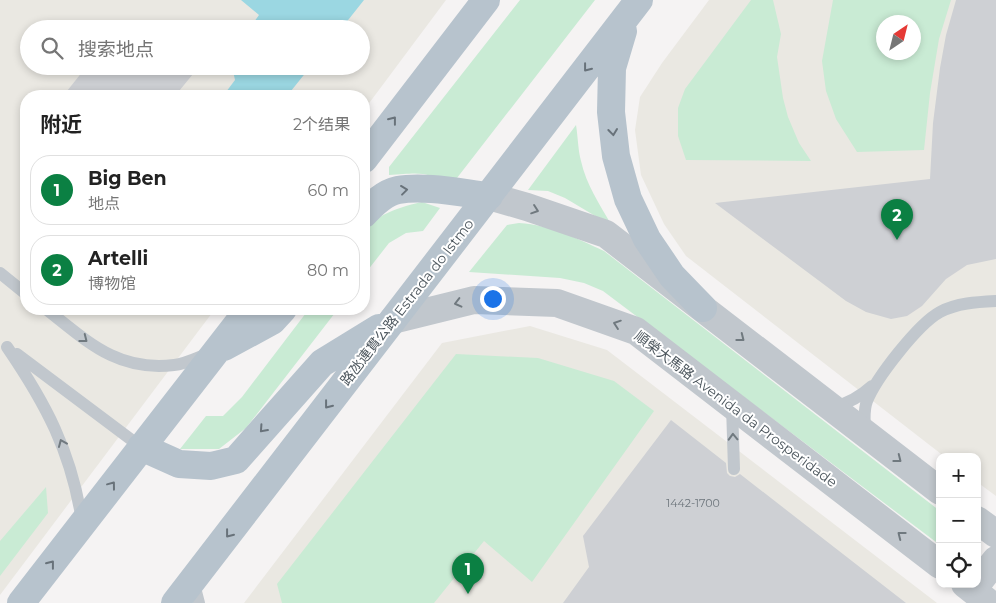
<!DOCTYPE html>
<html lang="zh">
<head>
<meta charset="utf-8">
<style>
  :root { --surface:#fff; --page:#f2f2f2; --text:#222; --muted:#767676; --line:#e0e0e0; --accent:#0b8043 }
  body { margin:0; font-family:Montserrat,"Noto Sans SC",sans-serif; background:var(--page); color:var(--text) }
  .controls { position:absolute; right:15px; bottom:15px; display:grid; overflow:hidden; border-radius:10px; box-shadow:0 2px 8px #0003 }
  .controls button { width:45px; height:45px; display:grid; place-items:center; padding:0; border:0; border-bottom:1px solid var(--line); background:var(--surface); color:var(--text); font:25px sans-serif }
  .compass { position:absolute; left:876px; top:15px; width:45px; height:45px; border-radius:50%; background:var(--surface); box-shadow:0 2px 8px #0003; rotate:35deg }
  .you { position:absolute; left:492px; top:298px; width:18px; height:18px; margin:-12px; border:4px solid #fff; border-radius:50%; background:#1a73e8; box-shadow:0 0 0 8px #1a73e833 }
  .badge { display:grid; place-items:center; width:32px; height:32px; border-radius:50%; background:var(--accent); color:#fff; font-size:16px; font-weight:700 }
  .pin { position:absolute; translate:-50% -41px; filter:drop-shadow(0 1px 2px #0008) }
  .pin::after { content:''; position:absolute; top:26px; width:18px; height:15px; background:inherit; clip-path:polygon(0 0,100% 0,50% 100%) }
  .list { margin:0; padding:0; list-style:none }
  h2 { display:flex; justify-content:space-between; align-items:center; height:65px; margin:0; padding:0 20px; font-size:21px }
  h2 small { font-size:16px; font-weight:400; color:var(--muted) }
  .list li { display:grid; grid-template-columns:32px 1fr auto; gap:15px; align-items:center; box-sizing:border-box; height:70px; margin:0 10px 10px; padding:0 10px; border:1px solid var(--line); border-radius:20px }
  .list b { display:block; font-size:19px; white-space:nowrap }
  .list p { margin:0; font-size:16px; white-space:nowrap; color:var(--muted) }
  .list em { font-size:16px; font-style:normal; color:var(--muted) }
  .icon { flex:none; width:28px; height:28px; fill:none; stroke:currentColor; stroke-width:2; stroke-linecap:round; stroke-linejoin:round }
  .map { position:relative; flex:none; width:996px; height:603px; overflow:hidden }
  .search { position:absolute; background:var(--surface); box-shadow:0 2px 8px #0003; left:20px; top:20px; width:350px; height:55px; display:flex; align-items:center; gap:12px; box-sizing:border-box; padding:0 18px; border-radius:28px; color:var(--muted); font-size:19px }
  .panel { position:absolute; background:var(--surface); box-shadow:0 2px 8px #0003; left:20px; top:90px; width:350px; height:225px; border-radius:20px }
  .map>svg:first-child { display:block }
  .commercial { fill:#eae8e2; fill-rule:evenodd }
  .green { fill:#c9ebd4; fill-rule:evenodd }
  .water { fill:#9bd7e2 }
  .building { fill:#ced0d4 }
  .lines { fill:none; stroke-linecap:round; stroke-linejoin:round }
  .service { stroke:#c1c7cd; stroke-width:12 }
  .tertiary { stroke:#c1c7cd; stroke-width:28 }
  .primary { stroke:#b7c3cd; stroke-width:28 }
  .oneway { stroke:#68727a }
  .oneway2 { stroke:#70797f }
  .labels { text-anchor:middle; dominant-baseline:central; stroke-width:4; stroke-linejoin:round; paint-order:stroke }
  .number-label { font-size:11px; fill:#6d757c }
  .street-label { font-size:14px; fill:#4d575e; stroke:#fff }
</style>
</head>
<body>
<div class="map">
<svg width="996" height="603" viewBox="0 0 996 603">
  <rect width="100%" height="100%" fill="#f5f3f3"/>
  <!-- commercial -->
  <path class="commercial" d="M0,0h446l-82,110v-14h-338v213h189l-215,286zM29,29h332v37h-332z
    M709,0h287v496l-19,-14v-25h-32l-259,-201 -22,-32 -23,-49 -6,-45 5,-33 22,-34zM884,22h30v30h-30z
    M530,326l77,24 330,253h-693l198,-260z"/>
  <!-- green -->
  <path class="green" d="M520,0h75l-145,187c-24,-18 -34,-13 -61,-12v-8z
    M751,0h22l8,34 -4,23 6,41 5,19 11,26 12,18 -125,-1 -8,-24v-28l7,-19z
    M833,0h118l-12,39 -9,54 -6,57 -67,2 -21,-33 -10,-28 -4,-30zM884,22h30v30h-30z
    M576,125c2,12 2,25 5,36 5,23 19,44 31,65l-47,-28 -17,-7 -20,-1z
    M422,202l18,6 -17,23 -17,2 -17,10 -25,32c0,-10 -3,-29 0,-39 5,-21 40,-30 58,-34z
    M519,223c32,2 57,15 85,28l336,260v34l-337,-254 -19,-8 -24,-5 -91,-6 38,-47z
    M309,309h29l-92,119 -27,21h-39l26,-33h17l19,-19z
    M456,354l82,4 76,23 40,30 -122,171 -48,-41 -50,62h-152l-5,-19z
    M46,487l2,26 -48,63v-35z"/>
  <!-- water -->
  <path class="water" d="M241,0h123l-23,29h-92l10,-14z
    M232,66h79l-24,30h-64l12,-16z"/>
  <!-- building -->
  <path class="building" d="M956,0h40v259l-29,6 -21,14 -24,27 -15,10 -16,3 -25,-7 -20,-11 -131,-98 215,-24 3,-56 7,-55 6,-33z
    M87,66h96l10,8 -18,22h-112z
    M671,420l55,43 1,10 3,3 5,1 5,-3 166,129h-343l26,-36 -6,-31z"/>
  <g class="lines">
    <!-- service -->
    <path class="service" d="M0,273l26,21
      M46,309c41,32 71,63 128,56 11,-1 23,-7 33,-11
      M7,347c39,57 64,104 75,174
      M17,354l124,93
      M732,406l2,63
      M834,407c15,-4 26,-10 38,-21
      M865,432c0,-10 -2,-21 2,-31 9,-23 51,-77 73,-89 17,-9 37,-10 56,-11
      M193,580l6,23"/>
    <!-- tertiary -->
    <path class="tertiary" d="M489,196l38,11 79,27 334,257
      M393,320l81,-20 83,3 79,28 304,234
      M977,520l19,14
      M965,584l24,19
      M977,584l19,-24"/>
    <!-- primary -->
    <path class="primary" d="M623,31l-11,37 -1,44 5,44 12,43 19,40 25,37 31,32
      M364,159l122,-159
      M364,214c9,-10 20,-21 34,-24 26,-5 64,3 91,6
      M224,347l48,-26 11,-12
      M141,447l38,17 32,2 25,-6 86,-97 57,-35
      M21,603l228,-294
      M175,603l464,-603"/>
  </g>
  <!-- one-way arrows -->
  <defs><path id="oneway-chevron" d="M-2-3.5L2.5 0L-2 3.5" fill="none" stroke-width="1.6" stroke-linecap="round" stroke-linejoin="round" transform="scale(1.25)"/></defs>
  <g class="oneway">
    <use href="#oneway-chevron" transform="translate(587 68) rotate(128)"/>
    <use href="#oneway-chevron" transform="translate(393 120) rotate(-52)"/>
    <use href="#oneway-chevron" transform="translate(613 132) rotate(83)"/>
    <use href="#oneway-chevron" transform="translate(404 190) rotate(-7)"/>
    <use href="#oneway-chevron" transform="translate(328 405) rotate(128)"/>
    <use href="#oneway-chevron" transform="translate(263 429) rotate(132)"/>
    <use href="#oneway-chevron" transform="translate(112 485) rotate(-53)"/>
    <use href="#oneway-chevron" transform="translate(229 534) rotate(128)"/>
    <use href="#oneway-chevron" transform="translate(51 564) rotate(-52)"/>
  </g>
  <g class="oneway2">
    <use href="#oneway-chevron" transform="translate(535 210) rotate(19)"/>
    <use href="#oneway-chevron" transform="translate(458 303) rotate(166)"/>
    <use href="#oneway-chevron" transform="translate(617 324) rotate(-161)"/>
    <use href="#oneway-chevron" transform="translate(741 338) rotate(38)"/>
    <use href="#oneway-chevron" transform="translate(84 339) rotate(38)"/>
    <use href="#oneway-chevron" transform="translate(733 437) rotate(-92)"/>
    <use href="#oneway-chevron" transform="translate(62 443) rotate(-113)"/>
    <use href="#oneway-chevron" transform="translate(898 459) rotate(38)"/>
    <use href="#oneway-chevron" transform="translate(901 535) rotate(-142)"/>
  </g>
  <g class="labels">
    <!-- number labels -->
    <g class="number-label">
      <text x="693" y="503">1442-1700</text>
    </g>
    <!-- street labels -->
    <g class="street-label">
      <text transform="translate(407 302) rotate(-52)">路氹連貫公路 Estrada do Istmo</text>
      <text transform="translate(736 409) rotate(37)">順榮大馬路 Avenida da Prosperidade</text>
    </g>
  </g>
</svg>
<div class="controls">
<button>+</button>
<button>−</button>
<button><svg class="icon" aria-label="locate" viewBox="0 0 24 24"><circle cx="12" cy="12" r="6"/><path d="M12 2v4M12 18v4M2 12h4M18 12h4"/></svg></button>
</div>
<svg class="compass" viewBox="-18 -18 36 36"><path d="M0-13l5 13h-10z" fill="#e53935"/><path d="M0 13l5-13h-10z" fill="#767676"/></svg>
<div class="you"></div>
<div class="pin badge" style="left:468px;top:594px">1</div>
<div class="pin badge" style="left:897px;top:240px">2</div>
<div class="search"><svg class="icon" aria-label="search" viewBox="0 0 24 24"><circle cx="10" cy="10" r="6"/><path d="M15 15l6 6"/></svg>搜索地点</div>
<section class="panel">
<h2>附近<small>2个结果</small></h2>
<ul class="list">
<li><span class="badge">1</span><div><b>Big Ben</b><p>地点</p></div><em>60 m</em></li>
<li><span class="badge">2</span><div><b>Artelli</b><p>博物馆</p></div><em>80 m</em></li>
</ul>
</section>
</div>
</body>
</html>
